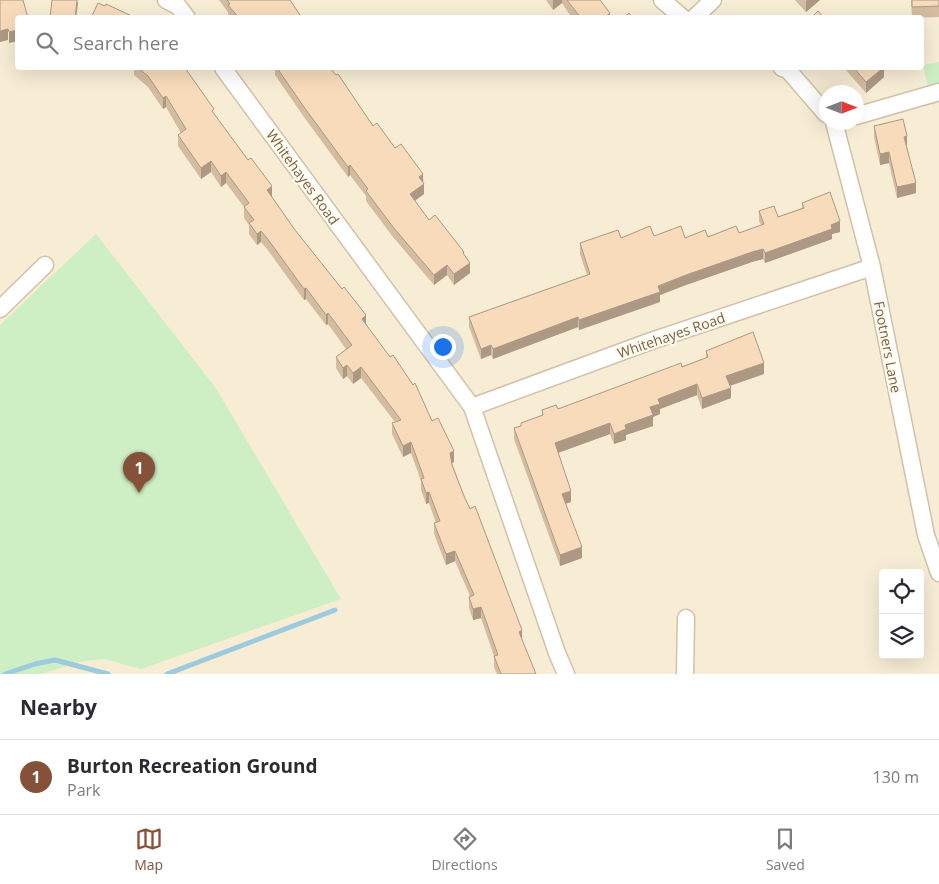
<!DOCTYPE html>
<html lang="en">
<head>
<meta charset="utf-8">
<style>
  :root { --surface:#fff; --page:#f2f2f3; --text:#2b2b33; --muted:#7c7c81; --line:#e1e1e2; --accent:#855239 }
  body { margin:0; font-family:"Open Sans",sans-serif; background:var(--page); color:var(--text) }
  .controls { position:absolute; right:15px; bottom:15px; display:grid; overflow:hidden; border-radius:5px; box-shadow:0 5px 20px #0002 }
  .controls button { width:45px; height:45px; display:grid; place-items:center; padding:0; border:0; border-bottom:1px solid var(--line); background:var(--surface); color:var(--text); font:25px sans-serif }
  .compass { position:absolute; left:819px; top:85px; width:45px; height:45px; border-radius:50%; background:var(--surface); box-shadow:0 5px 20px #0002; rotate:90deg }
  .you { position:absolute; left:442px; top:346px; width:18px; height:18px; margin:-12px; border:4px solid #fff; border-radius:50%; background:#1a73e8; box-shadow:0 0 0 8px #1a73e833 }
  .badge { display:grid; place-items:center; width:32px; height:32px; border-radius:50%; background:var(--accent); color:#fff; font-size:16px; font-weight:700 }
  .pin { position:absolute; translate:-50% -41px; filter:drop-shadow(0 1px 2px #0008) }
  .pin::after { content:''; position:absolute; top:26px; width:18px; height:15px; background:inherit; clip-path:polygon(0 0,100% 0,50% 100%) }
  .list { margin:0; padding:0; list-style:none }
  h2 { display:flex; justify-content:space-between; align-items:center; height:65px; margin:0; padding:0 20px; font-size:21px }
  h2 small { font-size:16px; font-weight:400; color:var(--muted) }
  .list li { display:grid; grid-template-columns:32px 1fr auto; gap:15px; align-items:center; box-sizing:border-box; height:75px; padding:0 20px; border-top:1px solid var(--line) }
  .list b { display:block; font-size:19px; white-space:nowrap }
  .list p { margin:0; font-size:16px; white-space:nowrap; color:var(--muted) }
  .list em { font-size:16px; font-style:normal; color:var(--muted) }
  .icon { flex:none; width:28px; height:28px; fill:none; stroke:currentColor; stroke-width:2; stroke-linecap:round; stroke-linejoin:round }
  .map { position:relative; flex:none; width:939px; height:674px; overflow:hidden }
  .search { position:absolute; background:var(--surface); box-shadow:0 5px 20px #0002; left:15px; right:15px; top:15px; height:55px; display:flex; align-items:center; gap:12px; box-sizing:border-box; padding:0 18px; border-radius:5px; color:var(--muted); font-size:19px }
  .sheet { height:140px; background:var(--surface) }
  nav { display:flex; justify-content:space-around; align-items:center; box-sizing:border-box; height:70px; border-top:1px solid var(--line); background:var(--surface); font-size:14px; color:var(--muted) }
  nav a { display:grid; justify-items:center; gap:2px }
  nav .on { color:var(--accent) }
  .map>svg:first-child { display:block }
  .residential { fill:#f7ecd4; fill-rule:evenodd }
  .green { fill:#ceeec3 }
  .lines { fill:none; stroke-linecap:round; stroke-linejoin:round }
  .stream { stroke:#9dcbde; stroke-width:5 }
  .minor-casing { stroke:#d2c1aa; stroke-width:19 }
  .minor { stroke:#fff; stroke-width:16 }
  .wall { fill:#d4bca1 }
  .shaded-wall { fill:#ad9983 }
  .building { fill:#f7dbbb; stroke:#ad9983 }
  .labels { text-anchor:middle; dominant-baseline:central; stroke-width:4.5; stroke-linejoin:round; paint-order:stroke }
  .street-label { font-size:14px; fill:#7b6147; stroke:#fffbef }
</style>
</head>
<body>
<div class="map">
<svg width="939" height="674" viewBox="0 0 939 674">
  <rect width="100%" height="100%" fill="#fef8e6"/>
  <!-- residential -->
  <path class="residential" d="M0,0h939v674h-939zM18,18h904v50h-904zM826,92h30v30h-30zM883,573h37v82h-37z"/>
  <!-- green -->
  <path class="green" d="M939,62v40l-7,3 -9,-40z
    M96,234l119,153 126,212 -200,70 -37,-10 -21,2 -42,13h-41v-349z"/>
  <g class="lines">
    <!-- stream -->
    <path class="stream" d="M5,674l30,-10 20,-4 53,14
      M167,674l168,-64"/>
    <!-- minor casing -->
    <g class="minor-casing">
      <path id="minor" d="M166,0l12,6 9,12
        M662,0l21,18
        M694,18l19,-18
        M223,68l249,339
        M782,68l6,2 38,44
        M856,116l83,-24
        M834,122l38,145 54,268 13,38
        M0,309l45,-44
        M566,674l-9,-21 -85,-246 179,-66 221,-74
        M685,674l1,-56"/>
    </g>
    <!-- minor -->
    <use href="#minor" class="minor"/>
  </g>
  <!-- wall -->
  <path class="wall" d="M219,0h71l12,18h-72l-2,-3v-3z
    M546,0h54l10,18h-38l-10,-15 -9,7z
    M795,0h25l-14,12z
    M911,0h28v17l-27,1z
    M134,68h51l29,47 58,82 23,33 71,94 66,97 22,41 -2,1 12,33 72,178h-39l-3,-7v-11l-13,-38 -8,2 -4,-12v-11l1,-1 -15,-35 -9,4 -12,-31v-11h2l-7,-20 -3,1 -5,-14v-9l-10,-28 -8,4 -11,-23v-11l3,-1 -34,-44 -8,6 -6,-8 -4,3 -7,-11v-11l10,-8 -18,-25 -2,1 -20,-26 -2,1 -37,-51 -6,-7 -4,3 -8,-11v-9l-5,-7v-11l-18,-24 -5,4 -10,-15 -10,7 -23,-33v-11l3,-2 -15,-26 -3,2 -15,-22 -14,-12z
    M275,68h55l43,58 22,22 28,26 1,20 -9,7 14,19 35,35 6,18 -16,12 -7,-10 -13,10 -41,-48 -27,-36v-5l-16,-21 -2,2 -44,-60 -29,-42z
    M844,68h40v9l-18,16z
    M874,126l33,21 9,46 -19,5 -8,-35 -9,2 -6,-28z
    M802,203l38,29 -8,2v5l-67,24 -2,-4 -11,3 -66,23 -26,10v7l-81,28 -1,-3 -85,32 -2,-4 -10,4 -12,-32v-10l118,-42 -7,-21v-11l41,-5 33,-2 31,2 23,-1 31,-4 22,-8 -2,-4v-10l19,6 24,-9z
    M706,351l58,23 -34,12 1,12 -29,11 -5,-14 -37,14v5l-7,3v9l-27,9v5l-12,4 -4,-10 -52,19 13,49 -5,1 16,55 -22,8 -46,-127v-11l7,-2v-3l21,-7v-6l16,-1 148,-51z"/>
  <!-- shaded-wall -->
  <path class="shaded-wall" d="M77,0l1,4 -2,14h-1z
    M553,0h9v3l-9,7z
    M807,0h13l-14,12v-11z
    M610,13v5h-6z
    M8,29v11l-8,2v-11z
    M18,30v11l-9,2v-11z
    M883,68h1v9l-18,16v-11z
    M166,96v11l-3,2v-11z
    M907,136v11l-3,-10z
    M889,152v11l-9,2v-11z
    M211,161v11l-10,7v-11z
    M350,165v10l-2,2v-10z
    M226,172v11l-5,4v-11z
    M423,174v10l-4,-7z
    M916,183v10l-19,5v-11z
    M424,184v10l-14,10v-10z
    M272,186v11l-5,-7z
    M840,221v11l-8,2v5l-67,24v-10z
    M261,231v11l-4,3v-11z
    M763,249v10l-11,3 -66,23 -26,10v7l-81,28v-10l107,-45 66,-23z
    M470,263v10l-16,12v-11z
    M447,265v10l-13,10v-10z
    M306,288v11l-2,1v-11z
    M328,313v11l-2,1v-10z
    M366,315v11l-4,-7z
    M578,317v10l-85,32v-10z
    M491,345v10l-10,4v-10z
    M764,363v11l-38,13v-11z
    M347,365v11l-4,3v-11z
    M361,367v11l-8,6v-11z
    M697,384v11l-37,14v5l-7,3v9l-27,9v5l-12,4v-10l36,-27 8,-8z
    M731,388v10l-29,11v-11z
    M610,423v11l-55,20v-11z
    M411,442v11l-8,4v-11z
    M454,451v11l-4,2v-11z
    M571,491v11l-9,3v-11z
    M429,492v11l-3,1v-11z
    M582,547v11l-22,8v-11z
    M455,551v10l-9,4v-11z
    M481,607v11l-8,2v-11z
    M522,630v11l-3,-9z"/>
  <!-- building -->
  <path class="building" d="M0,0h23l5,18h-10v12l-9,2 -1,-3 -8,2z
    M52,0h25l-2,18h-25z
    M227,0h63l12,18h-63l-11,-13 2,-1z
    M567,0h33l10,13 -6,5h-23z
    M912,0h27v6l-27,1z
    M98,3l7,3 1,-2 30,14h-45z
    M818,11l6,7h-13z
    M629,13l4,5h-9z
    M138,68h47l29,41 -2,2 36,49 3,-2 21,28 -5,4 28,40 47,59 2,-2 22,28 -4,4 28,38 3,-2 20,30 2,-2 17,38 6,-3 16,33 -4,2 2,12 12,31 6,13 5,-3 47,124 -3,2 17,42h-36h1l-7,-18 4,-1 -17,-48 -8,2 -4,-12 5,-2 -19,-44 -9,3 -12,-31 6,-2 -11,-29 -3,1 -5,-14 3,-1 -13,-36 -8,4 -11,-23 9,-3 -40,-53 -8,6 -6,-8 -4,3 -7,-11 16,-12 -24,-32 -2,2 -20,-27 -2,1 -37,-51 -6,-7 -4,3 -8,-11 5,-3 -10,-13 5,-4 -23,-31 -5,4 -10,-15 -10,7 -23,-33 8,-6 -20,-33 -3,2 -15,-22z
    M277,68h53l6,7 2,-1 35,52 4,-3 18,25 6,-4 22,30 -4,3 5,7 -14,10 19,26 6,-5 29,37 -1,1 7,10 -16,11 -7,-9 -13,10 -41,-48 -27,-36 2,-2 -18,-24 -2,2 -44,-60z
    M854,68h29l-17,14z
    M903,119l4,17 -3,1 12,46 -19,4 -8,-35 -9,2 -6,-28z
    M830,192l10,29 -9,4 1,4 -67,24 -2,-4 -11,3 -66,23 -28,11 2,6 -81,28 -1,-3 -85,32 -2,-4 -10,4 -12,-32 121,-43 -10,-31 38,-13 3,8 29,-12 4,10 27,-10 4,12 20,-8 3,7 28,-11 3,7 25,-9 -5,-13 15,-5 4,11 26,-9 -2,-5z
    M753,332l11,31 -38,13 5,12 -29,10 -5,-14 -39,15 2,5 -10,3 3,8 -28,10 1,4 -12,5 -4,-11 -55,20 16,48 -9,3 20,53 -22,8 -46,-127 7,-2v-3l22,-8 -1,-5 14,-5 2,4 123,-46 1,4 26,-10 -2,-6z"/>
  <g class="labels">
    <!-- street labels -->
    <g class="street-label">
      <text transform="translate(303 177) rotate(54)">Whitehayes Road</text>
      <text transform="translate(671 335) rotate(-19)">Whitehayes Road</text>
      <text transform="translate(888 347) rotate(79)">Footners Lane</text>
    </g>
  </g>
</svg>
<div class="controls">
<button><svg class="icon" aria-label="locate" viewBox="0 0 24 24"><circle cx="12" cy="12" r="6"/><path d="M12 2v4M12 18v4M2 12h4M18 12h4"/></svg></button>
<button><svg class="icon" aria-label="layers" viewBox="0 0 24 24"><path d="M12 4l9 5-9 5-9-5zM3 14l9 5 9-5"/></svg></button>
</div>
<svg class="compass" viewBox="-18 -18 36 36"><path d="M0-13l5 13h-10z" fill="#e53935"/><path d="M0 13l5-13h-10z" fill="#7c7c81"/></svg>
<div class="you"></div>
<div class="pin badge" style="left:139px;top:493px">1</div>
<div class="search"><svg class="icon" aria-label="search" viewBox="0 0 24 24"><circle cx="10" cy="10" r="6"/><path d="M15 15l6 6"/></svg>Search here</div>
</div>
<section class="sheet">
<h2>Nearby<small></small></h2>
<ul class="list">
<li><span class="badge">1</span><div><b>Burton Recreation Ground</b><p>Park</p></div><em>130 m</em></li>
</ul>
</section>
<nav>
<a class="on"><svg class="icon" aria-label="map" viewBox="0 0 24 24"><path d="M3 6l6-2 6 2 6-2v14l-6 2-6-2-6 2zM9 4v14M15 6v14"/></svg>Map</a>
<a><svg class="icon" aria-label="directions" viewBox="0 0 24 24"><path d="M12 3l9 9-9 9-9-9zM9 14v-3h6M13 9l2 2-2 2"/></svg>Directions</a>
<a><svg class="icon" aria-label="saved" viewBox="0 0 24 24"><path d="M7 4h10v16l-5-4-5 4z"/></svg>Saved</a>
</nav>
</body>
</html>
